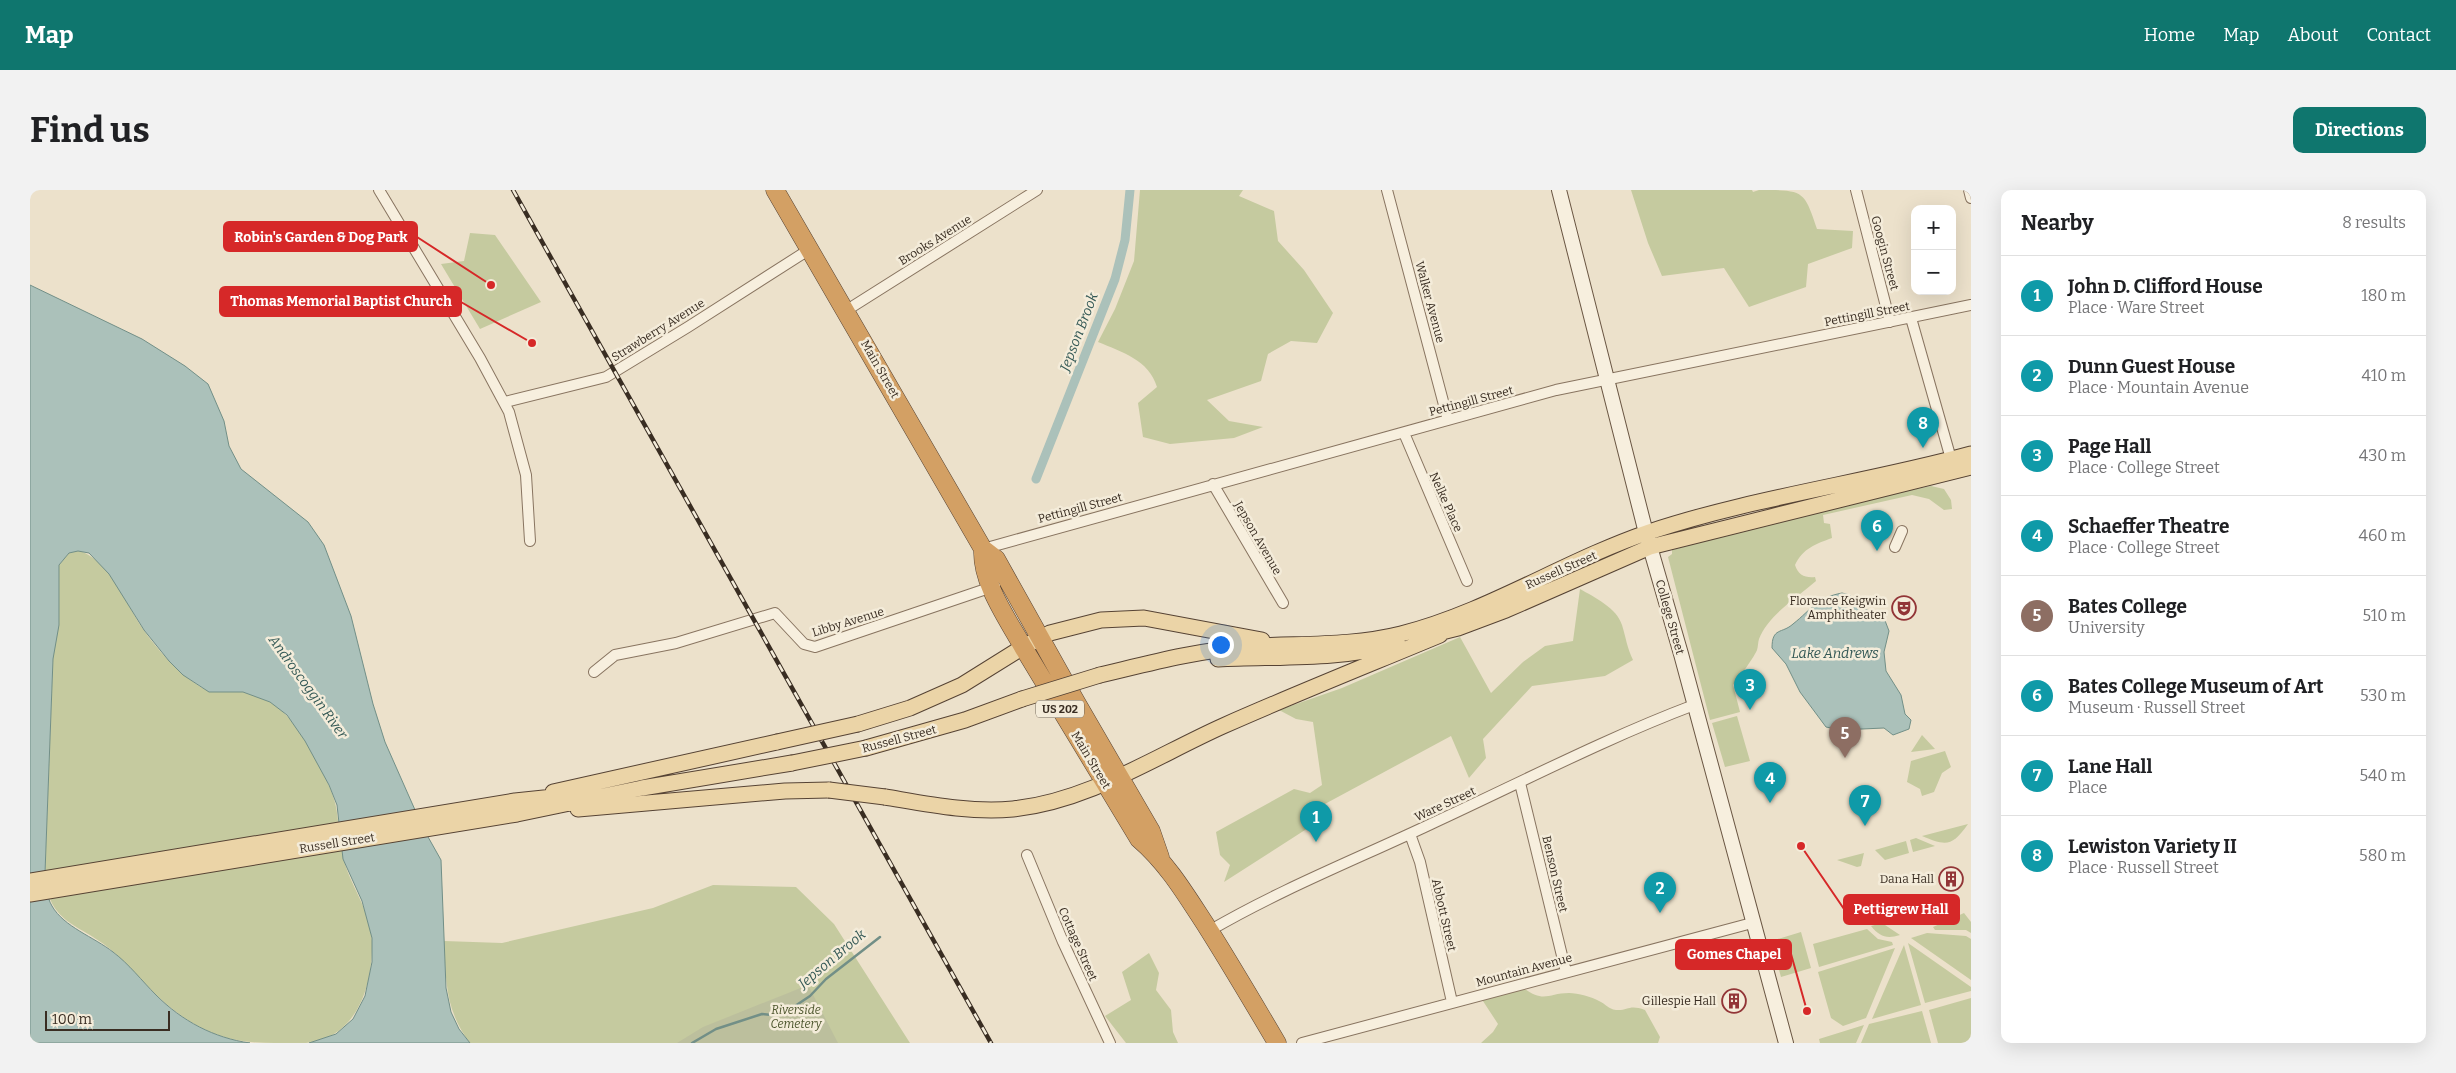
<!DOCTYPE html>
<html lang="en">
<head>
<meta charset="utf-8">
<style>
  :root { --surface:#fff; --page:#f2f2f2; --text:#202124; --muted:#757577; --line:#e0e0e0; --accent:#0f766e }
  body { margin:0; font-family:Bitter,serif; background:var(--page); color:var(--text) }
  .controls { position:absolute; right:15px; top:15px; display:grid; overflow:hidden; border-radius:10px; box-shadow:0 5px 20px #0002 }
  .controls button { width:45px; height:45px; display:grid; place-items:center; padding:0; border:0; border-bottom:1px solid var(--line); background:var(--surface); color:var(--text); font:25px sans-serif }
  .scale { position:absolute; left:15px; bottom:12px; width:125px; box-sizing:border-box; padding-left:5px; border:2px solid #392d22; border-top:0; font-size:14px; line-height:18px; white-space:nowrap; color:#392d22; -webkit-text-stroke:4px #f4ecda; paint-order:stroke }
  .you { position:absolute; left:1190px; top:454px; width:18px; height:18px; margin:-12px; border:4px solid #fff; border-radius:50%; background:#1a73e8; box-shadow:0 0 0 8px #1a73e833 }
  .badge { display:grid; place-items:center; width:32px; height:32px; border-radius:50%; background:var(--accent); color:#fff; font-size:16px; font-weight:700 }
  .pin { position:absolute; translate:-50% -41px; filter:drop-shadow(0 1px 2px #0008) }
  .pin::after { content:''; position:absolute; top:26px; width:18px; height:15px; background:inherit; clip-path:polygon(0 0,100% 0,50% 100%) }
  .list { margin:0; padding:0; list-style:none }
  h2 { display:flex; justify-content:space-between; align-items:center; height:65px; margin:0; padding:0 20px; font-size:21px }
  h2 small { font-size:16px; font-weight:400; color:var(--muted) }
  .list li { display:grid; grid-template-columns:32px 1fr auto; gap:15px; align-items:center; box-sizing:border-box; height:80px; padding:0 20px; border-top:1px solid var(--line) }
  .list b { display:block; font-size:19px; white-space:nowrap }
  .list p { margin:0; font-size:16px; white-space:nowrap; color:var(--muted) }
  .list em { font-size:16px; font-style:normal; color:var(--muted) }
  .map { position:relative; flex:none; width:1941px; height:853px; overflow:hidden; border-radius:10px }
  header { display:flex; align-items:center; gap:30px; box-sizing:border-box; height:70px; padding:0 25px; background:var(--accent); color:#fff }
  header strong { font-size:24px }
  nav { display:flex; gap:28px; margin-inline-start:auto; font-size:18px }
  .intro { display:flex; align-items:center; justify-content:space-between; box-sizing:border-box; height:120px; padding:0 30px }
  h1 { margin:0; font-size:35px }
  .button { padding:12px 22px; border-radius:10px; background:var(--accent); color:#fff; font-size:18px; font-weight:700 }
  main { display:flex; gap:30px; padding:0 30px }
  aside { flex:1; background:var(--surface); border-radius:10px; box-shadow:0 5px 20px #0002 }
  .map>svg:first-child { display:block }
  .green { fill:#c5ca9f }
  .cemetery { fill:#bcbf9d }
  .water { fill:#abc1ba; stroke:#728f87 }
  .lines { fill:none; stroke-linecap:round; stroke-linejoin:round }
  .stream { stroke:#728f87; stroke-width:2.5 }
  .canal { stroke:#abc1ba; stroke-width:9 }
  .street-casing { stroke:#887460; stroke-width:12 }
  .secondary-casing { stroke:#6a5643; stroke-width:16 }
  .primary-casing { stroke:#564334; stroke-width:17 }
  .highway-casing { stroke:#564334; stroke-width:19 }
  .street { stroke:#f7efde; stroke-width:10 }
  .secondary { stroke:#f7efde; stroke-width:14 }
  .primary { stroke:#ebd4a7; stroke-width:15 }
  .highway { stroke:#d3a064; stroke-width:18 }
  .rail-casing { stroke:#392d22; stroke-width:4.5 }
  .rail { stroke:#f4ecda; stroke-width:2.5; stroke-dasharray:8; stroke-linecap:butt }
  .primary-bridge-casing { stroke:#564334; stroke-width:17; stroke-linecap:butt }
  .primary-bridge { stroke:#ebd4a7; stroke-width:15 }
  .labels { text-anchor:middle; dominant-baseline:central; stroke-width:5; stroke-linejoin:round; paint-order:stroke }
  .shield { fill:#f4ecda; stroke:#716659; stroke-width:1 }
  .shield-label { font-size:11px; font-weight:bold; fill:#392d22 }
  .street-label { font-size:12px; fill:#392d22; stroke:#f4ecda }
  .poi-label { font-size:12px; fill:#392d22; stroke:#f4ecda; text-anchor:end }
  .park-label { font-size:12px; font-style:italic; fill:#4b542b; stroke:#f4ecda }
  .water-label { font-size:14px; font-style:italic; fill:#335855; stroke:#f4ecda }
  .leader { fill:none; stroke:#d62828; stroke-width:2 }
  .callout-dot { fill:#d62828; stroke:#f4ecda; stroke-width:2 }
  .callout { fill:#d62828; stroke:#d62828; stroke-width:2 }
  .callout-label { font-size:14px; text-anchor:middle; font-weight:bold; fill:#fff }
</style>
</head>
<body>
<header>
<strong>Map</strong>
<nav><a>Home</a><a>Map</a><a>About</a><a>Contact</a></nav>
</header>
<div class="intro"><h1>Find us</h1><a class="button">Directions</a></div>
<main>
<div class="map">
<svg width="1941" height="853" viewBox="0 0 1941 853">
  <rect width="100%" height="100%" fill="#ece1cb"/>
  <!-- green -->
  <path class="green" d="M1110,0h103l-4,6 35,15 4,30 26,29 29,43 -16,30 -26,-2 -23,13 -7,27 -54,19 22,21 34,6 -29,11 -64,6 -27,-7 -5,-34 19,-16c-8,-27 -35,-35 -59,-45l17,-33 19,-48z
    M1601,0h121l1,2 6,-2c45,0 45,0 58,39l36,2 -1,17 -44,16 -2,23 -57,20 -25,-39 -62,8 -14,-33z
    M440,43l25,2 46,67 -61,27 -39,-65 23,-3z
    M1901,296l13,3 7,11 1,9 -8,1 -15,-11 -17,-4 -89,20 1,8 6,1 2,14c-16,6 -29,10 -37,27 3,10 10,13 20,12l1,4c-18,16 -48,34 -57,58 -1,3 -1,8 -2,11 -1,4 -21,33 -24,35l7,27 -30,8 -42,-163 4,-3v-4l157,-43z
    M47,360c33,9 48,53 66,79 16,23 33,41 56,57 14,9 28,4 44,6 16,2 32,11 43,23 15,15 47,71 50,92 3,16 3,33 7,49 6,29 28,54 29,85 1,45 -15,97 -66,102 -10,0 -21,0 -31,0 -28,0 -52,-3 -77,-17 -33,-17 -56,-47 -82,-72 -33,-31 -69,-27 -71,-82l8,-213 6,-94 10,-12z
    M1550,399c14,8 37,19 42,36 4,13 5,23 11,35l-28,16 -73,10 -49,53 3,19 -17,20 -18,-42 -128,69 -4,16 -95,61 6,-17 -10,-10 -4,-23 78,-43 16,4 12,-8 -9,-63 -17,-3 -17,-9 63,-22 118,-51 31,56 32,-31 22,-16 28,-5z
    M1707,526l13,45 -25,6 -13,-44z
    M1892,545l13,14 -24,3z
    M1915,561l6,16 -9,6 -8,19 -12,4 -2,-7 -13,-7 4,-21z
    M1938,634c-16,23 -22,22 -46,12z
    M1886,648l19,8 -22,6 -3,-12z
    M1876,651l3,12 -24,7 -10,-10z
    M1834,663l-3,13 -4,1 -20,-7z
    M683,695l83,2 38,37 76,119h-440c-25,-33 -24,-62 -26,-102l58,2 151,-35z
    M1934,723l7,9v11l-5,-3h-31l-2,-3z
    M1852,733l18,12c-13,4 -20,2 -29,-9z
    M1837,739l11,10 14,3 1,3 -74,22 -6,-23z
    M1771,742l10,36 -30,9 -10,-36z
    M1897,743l39,3 5,3v41l-60,-42z
    M1878,753l63,44v4l-46,12z
    M1874,755l17,60 -49,14z
    M1865,758l-29,70 -23,8 -12,-8 -13,-46z
    M1119,763l10,20 -3,17 15,20 2,22 5,11h-52l-21,-27 26,-16 -9,-28z
    M1492,797c22,17 26,6 47,6 9,0 23,4 30,8 7,3 9,8 17,9 12,1 13,-6 29,0l15,27 -2,6h-177l12,-11 5,-8 -17,-26z
    M1941,808v45h-33l-9,-33z
    M1892,821l9,32h-70l8,-19z
    M1834,835l-8,18h-36l-1,-4z"/>
  <!-- cemetery -->
  <path class="cemetery" d="M778,795l30,58h-161l26,-16z"/>
  <!-- water -->
  <path class="water" d="M0,95l112,54 43,27 23,18 16,37 5,25 12,23 67,53 16,23 27,71 22,88 12,38 38,86 18,32 5,128 5,24 8,17 11,14h-161l27,-9 17,-15 12,-23 7,-34v-24l-10,-37 -19,-42 -6,-54 -8,-20 -24,-44 -18,-26 -17,-13 -27,-10h-34l-26,-17 -14,-14 -25,-31 -35,-56 -20,-21 -11,-2 -9,2 -10,12v60l-6,34 -8,214c1,11 1,23 7,33 12,21 42,31 61,46 16,12 29,29 43,43 26,26 58,43 94,48h-220z
    M1812,403l8,2 13,13 21,10 5,13 -5,21 2,19 15,24 4,19 6,6 -2,9 -16,6 -9,-7 -44,2 -14,-3 -26,-35 -14,-28 -14,-16c0,-21 10,-14 21,-24 19,-15 23,-26 49,-31z"/>
  <g class="lines">
    <!-- stream -->
    <path class="stream" d="M662,853l24,-14 46,-15 10,1 17,-5 21,-14 16,-17 54,-42"/>
    <!-- canal -->
    <path class="canal" d="M1006,289l79,-200 10,-39 5,-50"/>
    <!-- street casing -->
    <g class="street-casing">
      <path id="street" d="M349,0l101,168 29,54 17,63 4,66
        M1357,0l61,230
        M1826,0l34,132
        M1939,0l2,8
        M817,120l190,-120
        M1881,128l40,141
        M475,212l101,-25 82,-50 122,-78
        M1374,243l63,148
        M1183,294l70,119
        M1865,357l7,-16
        M953,359l573,-159 415,-85
        M564,482l21,-17 61,-12 99,-30 29,31 11,3 180,-61
        M1490,593l46,189
        M1380,644l10,28 32,140
        M997,665l36,87 47,101
        M1179,741c72,-42 148,-72 222,-107 87,-40 173,-85 263,-119
        M1272,853l450,-120"/>
    </g>
    <!-- secondary casing -->
    <g class="secondary-casing">
      <path id="secondary" d="M1529,0l87,343 35,121 105,389"/>
    </g>
    <!-- primary casing -->
    <g class="primary-casing">
      <path id="primary" d="M1400,445l28,-7 48,-18 144,-63 321,-80
        M1188,469c60,-3 122,1 180,-15
        M1070,485c47,-11 95,-24 143,-28 53,-4 106,0 158,-13 87,-22 163,-73 248,-102 105,-35 216,-49 322,-78
        M828,534l52,-16 52,-23 61,-38 27,-14 51,-13 43,-2 118,22
        M836,558l99,-28 57,-21
        M523,602l224,-50
        M855,607c42,7 85,16 128,12 76,-8 143,-53 210,-83 72,-32 145,-61 217,-91
        M548,619l207,-18 44,-1
        M0,691l485,-80 48,-5
        M0,704l487,-80 125,-26 150,-25"/>
    </g>
    <!-- highway casing -->
    <g class="highway-casing">
      <path id="highway" d="M745,0l208,359 13,10 80,143 75,129 9,26
        M953,359c-2,33 24,69 40,98l116,192c29,25 47,56 68,88 24,38 47,77 70,116"/>
    </g>
    <!-- street -->
    <use href="#street" class="street"/>
    <!-- secondary -->
    <use href="#secondary" class="secondary"/>
    <!-- primary -->
    <use href="#primary" class="primary"/>
    <!-- highway -->
    <use href="#highway" class="highway"/>
    <!-- rail casing -->
    <g class="rail-casing">
      <path id="rail" d="M483,0l478,853"/>
    </g>
    <!-- rail -->
    <use href="#rail" class="rail"/>
    <!-- primary-bridge casing -->
    <g class="primary-bridge-casing">
      <path id="primary-bridge" d="M992,509l78,-24
        M747,552l81,-18
        M762,573l74,-15
        M799,600l56,7"/>
    </g>
    <!-- primary-bridge -->
    <use href="#primary-bridge" class="primary-bridge"/>
  </g>
  <!-- icons -->
  <defs>
    <g id="theatre-ring" transform="scale(1.25)"><circle r="9.5" fill="#f4ecda" stroke="#923537" stroke-width="1.5"/><path d="M-5-5.5Q0-4 5-5.5V0Q5 5 0 6Q-5 5-5 0ZM-3.3-2.5H-1v1.5H-3.3ZM1-2.5H3.3v1.5H1ZM-2.8 1Q0 5.5 2.8 1Z" fill="#923537"/></g>
    <g id="building-ring" transform="scale(1.25)"><circle r="9.5" fill="#f4ecda" stroke="#923537" stroke-width="1.5"/><path d="M-4-6H4V6H1V3H-1V6H-4ZM-2.5-4.3h1.7v1.8h-1.7ZM.8-4.3h1.7v1.8H.8ZM-2.5-1h1.7V.8h-1.7ZM.8-1h1.7V.8H.8Z" fill="#923537"/></g>
  </defs>
  <g fill-rule="evenodd">
    <use href="#theatre-ring" x="1874" y="418"/>
    <use href="#building-ring" x="1921" y="689"/>
    <use href="#building-ring" x="1704" y="811"/>
  </g>
  <g class="labels">
    <!-- shield labels -->
    <rect class="shield" x="1006" y="510.5" width="48" height="17" rx="4"/>
    <g class="shield-label">
      <text x="1030" y="519">US 202</text>
    </g>
    <!-- street labels -->
    <g class="street-label">
      <text transform="translate(905 50) rotate(-32)">Brooks Avenue</text>
      <text transform="translate(1855 63) rotate(75)">Googin Street</text>
      <text transform="translate(1400 112) rotate(75)">Walker Avenue</text>
      <text transform="translate(1837 124) rotate(-11)">Pettingill Street</text>
      <text transform="translate(628 140) rotate(-32)">Strawberry Avenue</text>
      <text transform="translate(850 179) rotate(60)">Main Street</text>
      <text transform="translate(1441 211) rotate(-15)">Pettingill Street</text>
      <text transform="translate(1416 312) rotate(66)">Nelke Place</text>
      <text transform="translate(1050 318) rotate(-15)">Pettingill Street</text>
      <text transform="translate(1228 348) rotate(60)">Jepson Avenue</text>
      <text transform="translate(1531 380) rotate(-24)">Russell Street</text>
      <text transform="translate(1640 427) rotate(74)">College Street</text>
      <text transform="translate(818 432) rotate(-17)">Libby Avenue</text>
      <text transform="translate(869 549) rotate(-15)">Russell Street</text>
      <text transform="translate(1061 570) rotate(59)">Main Street</text>
      <text transform="translate(1415 614) rotate(-25)">Ware Street</text>
      <text transform="translate(307 653) rotate(-9)">Russell Street</text>
      <text transform="translate(1525 684) rotate(77)">Benson Street</text>
      <text transform="translate(1414 725) rotate(77)">Abbott Street</text>
      <text transform="translate(1048 754) rotate(66)">Cottage Street</text>
      <text transform="translate(1494 780) rotate(-15)">Mountain Avenue</text>
    </g>
    <!-- poi labels -->
    <g class="poi-label">
      <text x="1856" y="411">Florence Keigwin<tspan x="1856" dy="14">Amphitheater</tspan></text>
      <text x="1904" y="689">Dana Hall</text>
      <text x="1686" y="811">Gillespie Hall</text>
    </g>
    <!-- park labels -->
    <g class="park-label">
      <text x="766" y="820">Riverside<tspan x="766" dy="14">Cemetery</tspan></text>
    </g>
    <!-- water labels -->
    <g class="water-label">
      <text transform="translate(1049 142) rotate(-69)">Jepson Brook</text>
      <text x="1805" y="463">Lake Andrews</text>
      <text transform="translate(278 497) rotate(54)">Androscoggin River</text>
      <text transform="translate(802 769) rotate(-40)">Jepson Brook</text>
    </g>
  </g>
  <!-- callouts -->
  <path class="leader" d="M461 95L387 47M502 153L431 112M1771 656L1814 719M1777 821L1761 764"/>
  <g class="callout-dot">
    <circle cx="461" cy="95" r="5"/>
    <circle cx="502" cy="153" r="5"/>
    <circle cx="1771" cy="656" r="5"/>
    <circle cx="1777" cy="821" r="5"/>
  </g>
  <g class="callout">
    <rect x="194" y="32" width="193" height="29" rx="5"/>
    <rect x="190" y="97" width="241" height="29" rx="5"/>
    <rect x="1814" y="705" width="115" height="29" rx="5"/>
    <rect x="1646" y="750" width="115" height="29" rx="5"/>
  </g>
  <g class="callout-label">
    <text x="291" y="52">Robin's Garden &amp; Dog Park</text>
    <text x="311" y="116">Thomas Memorial Baptist Church</text>
    <text x="1871" y="724">Pettigrew Hall</text>
    <text x="1704" y="769">Gomes Chapel</text>
  </g>
</svg>
<div class="controls">
<button>+</button>
<button>−</button>
</div>
<div class="scale">100 m</div>
<div class="you"></div>
<div class="pin badge" style="left:1286px;top:652px;background:#0f9aa8">1</div>
<div class="pin badge" style="left:1630px;top:723px;background:#0f9aa8">2</div>
<div class="pin badge" style="left:1720px;top:520px;background:#0f9aa8">3</div>
<div class="pin badge" style="left:1740px;top:613px;background:#0f9aa8">4</div>
<div class="pin badge" style="left:1815px;top:568px;background:#8d6e63">5</div>
<div class="pin badge" style="left:1847px;top:361px;background:#0f9aa8">6</div>
<div class="pin badge" style="left:1835px;top:636px;background:#0f9aa8">7</div>
<div class="pin badge" style="left:1893px;top:258px;background:#0f9aa8">8</div>
</div>
<aside>
<h2>Nearby<small>8 results</small></h2>
<ul class="list">
<li><span class="badge" style="background:#0f9aa8">1</span><div><b>John D. Clifford House</b><p>Place · Ware Street</p></div><em>180 m</em></li>
<li><span class="badge" style="background:#0f9aa8">2</span><div><b>Dunn Guest House</b><p>Place · Mountain Avenue</p></div><em>410 m</em></li>
<li><span class="badge" style="background:#0f9aa8">3</span><div><b>Page Hall</b><p>Place · College Street</p></div><em>430 m</em></li>
<li><span class="badge" style="background:#0f9aa8">4</span><div><b>Schaeffer Theatre</b><p>Place · College Street</p></div><em>460 m</em></li>
<li><span class="badge" style="background:#8d6e63">5</span><div><b>Bates College</b><p>University</p></div><em>510 m</em></li>
<li><span class="badge" style="background:#0f9aa8">6</span><div><b>Bates College Museum of Art</b><p>Museum · Russell Street</p></div><em>530 m</em></li>
<li><span class="badge" style="background:#0f9aa8">7</span><div><b>Lane Hall</b><p>Place</p></div><em>540 m</em></li>
<li><span class="badge" style="background:#0f9aa8">8</span><div><b>Lewiston Variety II</b><p>Place · Russell Street</p></div><em>580 m</em></li>
</ul>
</aside>
</main>
</body>
</html>
